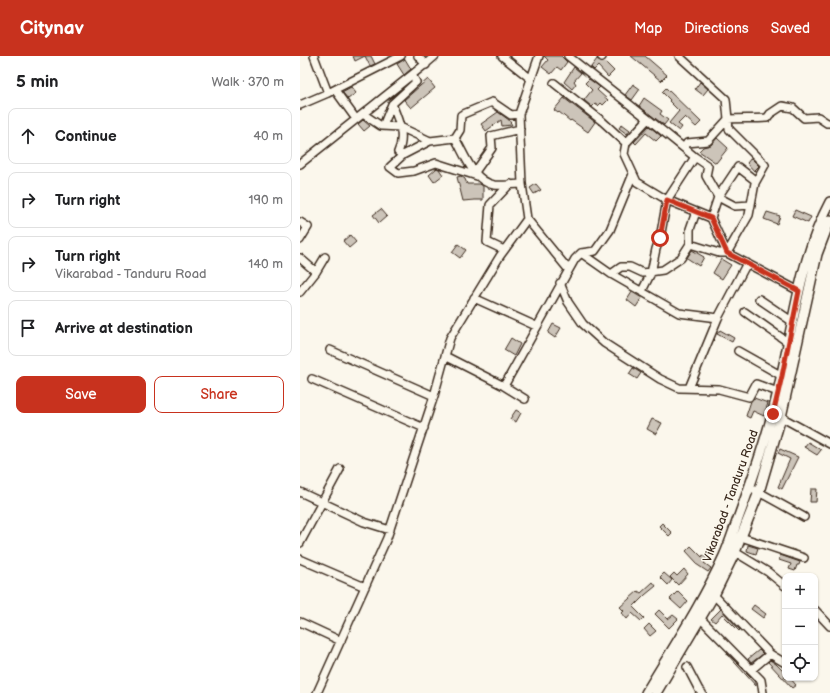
<!DOCTYPE html>
<html lang="en">
<head>
<meta charset="utf-8">
<style>
  :root { --surface:#fff; --page:#f2f2f2; --text:#202124; --muted:#757577; --line:#e0e0e0; --accent:#c8321e }
  body { margin:0; font-family:"Balsamiq Sans",sans-serif; background:var(--page); color:var(--text) }
  .controls { position:absolute; right:12px; bottom:12px; display:grid; overflow:hidden; border-radius:8px; box-shadow:0 1px 3px #0004 }
  .controls button { width:36px; height:36px; display:grid; place-items:center; padding:0; border:0; border-bottom:1px solid var(--line); background:var(--surface); color:var(--text); font:20px sans-serif }
  .stop { position:absolute; width:12px; height:12px; margin:-9px; border:3px solid #c8321e; border-radius:50%; background:#fff }
  .stop.end { background:#c8321e; border-color:#fff; box-shadow:0 1px 4px #0008 }
  .list { margin:0; padding:0; list-style:none }
  h2 { display:flex; justify-content:space-between; align-items:center; height:52px; margin:0; padding:0 16px; font-size:17px }
  h2 small { font-size:13px; font-weight:400; color:var(--muted) }
  .list li { display:grid; grid-template-columns:26px 1fr auto; gap:12px; align-items:center; box-sizing:border-box; height:56px; margin:0 8px 8px; padding:0 8px; border:1px solid var(--line); border-radius:8px }
  .list b { display:block; font-size:15px; white-space:nowrap }
  .list p { margin:0; font-size:13px; white-space:nowrap; color:var(--muted) }
  .list em { font-size:13px; font-style:normal; color:var(--muted) }
  .actions { display:flex; gap:8px; padding:12px 16px }
  .actions a { flex:1; padding:9px 0; border:1px solid var(--accent); border-radius:8px; text-align:center; font-size:14px; color:var(--accent) }
  .actions .main { background:var(--accent); color:#fff }
  .icon { flex:none; width:22px; height:22px; fill:none; stroke:currentColor; stroke-width:2; stroke-linecap:round; stroke-linejoin:round }
  .map { position:relative; flex:none; width:530px; height:637px; overflow:hidden }
  header { display:flex; align-items:center; gap:24px; box-sizing:border-box; height:56px; padding:0 20px; background:var(--accent); color:#fff }
  header strong { font-size:19px }
  nav { display:flex; gap:22px; margin-inline-start:auto; font-size:14px }
  main { display:flex }
  aside { flex:1; background:var(--surface) }
  .map>svg:first-child { display:block }
  .building { fill:#ccc4b9; stroke:#3b2a1e }
  .lines { fill:none; stroke-linecap:round; stroke-linejoin:round }
  .minor-casing { stroke:#3b2a1e; stroke-width:10 }
  .major-casing { stroke:#3b2a1e; stroke-width:12 }
  .minor { stroke:#fbf7ec; stroke-width:7 }
  .major { stroke:#fbf7ec; stroke-width:9 }
  .route { stroke:#c8321e; stroke-width:5 }
  .labels { text-anchor:middle; dominant-baseline:central; stroke-width:3; stroke-linejoin:round; paint-order:stroke }
  .street-label { font-size:12px; fill:#3b2a1e; stroke:#fbf7ec }
</style>
</head>
<body>
<header>
<strong>Citynav</strong>
<nav><a>Map</a><a>Directions</a><a>Saved</a></nav>
</header>
<main>
<aside>
<h2>5 min<small>Walk · 370 m</small></h2>
<ul class="list">
<li><svg class="icon" aria-label="ahead" viewBox="0 0 24 24"><path d="M12 20V5M6 11l6-6 6 6"/></svg><div><b>Continue</b></div><em>40 m</em></li>
<li><svg class="icon" aria-label="right" viewBox="0 0 24 24"><path d="M7 20v-9h11M14 6l5 5-5 5"/></svg><div><b>Turn right</b></div><em>190 m</em></li>
<li><svg class="icon" aria-label="right" viewBox="0 0 24 24"><path d="M7 20v-9h11M14 6l5 5-5 5"/></svg><div><b>Turn right</b><p>Vikarabad - Tanduru Road</p></div><em>140 m</em></li>
<li><svg class="icon" aria-label="arrive" viewBox="0 0 24 24"><path d="M6 21V4h12l-3 4 3 4H6"/></svg><div><b>Arrive at destination</b></div></li>
</ul>
<div class="actions"><a class="main">Save</a><a>Share</a></div>
</aside>
<div class="map">
<svg width="530" height="637" viewBox="0 0 530 637">
  <rect width="100%" height="100%" fill="#fbf7ec"/>
  <filter id="ink" filterUnits="userSpaceOnUse"><feTurbulence type="fractalNoise" baseFrequency=".025" numOctaves="2"/><feDisplacementMap in="SourceGraphic" scale="8" xChannelSelector="R" yChannelSelector="G"/><feConvolveMatrix kernelMatrix="1 2 1 2 8 2 1 2 1" color-interpolation-filters="sRGB"/></filter>
  <g filter="url(#ink)">
    <!-- building -->
    <path class="building" d="M53,0h18l4,8 -5,2 -5,-10 -10,5z
      M244,0h17l6,6 -6,8 -4,-3 -6,7 -9,-7 6,-7z
      M331,0h14l22,19 -6,6z
      M105,3l6,10 -7,6 -7,-11z
      M297,3l10,5 7,7 -6,6 -10,-11 -4,4 -3,-3z
      M274,11l7,6 -7,8 2,3 -4,5 -8,-7z
      M128,23l7,9 -24,20 -7,-8z
      M289,23l11,8 -3,3 11,10 -5,5 -2,-2 -3,3 -3,-2 -3,3 -8,-7 8,-10 -7,-7z
      M400,26l8,7 -5,6 -8,-6z
      M333,28l7,5 -8,11 -7,-5z
      M51,31l5,6 -8,6 -6,-7z
      M366,32l35,34 -5,5 -11,-10 -7,7 4,3 -3,4 -10,-8 10,-12 -10,-10 1,-1 -8,-8z
      M264,42l31,24 -7,10 -17,-12 -1,1 -11,-9 -1,1 -4,-3z
      M344,42l18,13 -2,3 8,6 -4,5 -25,-19z
      M198,56l11,8 3,5 -10,1 -1,-6 -15,11 -5,-7z
      M63,64l7,6 -6,5 -6,-7z
      M322,68l8,6 -3,4 -8,-6z
      M349,70l12,10 -5,5 -10,-8 -10,11 -2,-2z
      M417,82l11,10 -12,15 -17,-12 4,-4 8,-2z
      M451,102l8,8 -5,5 -7,-8z
      M137,112l2,1 4,6 -9,7 -5,-7z
      M161,120l4,3 2,5h13l3,2v14h-8l-12,1 -6,-24z
      M236,128l5,6 -7,4 -4,-6z
      M81,153l6,7 -8,7 -6,-8z
      M495,154l16,7 -3,6 -16,-7z
      M467,156l13,4 -3,8 -13,-5z
      M50,179l6,7 -7,6 -6,-7z
      M158,188l8,6 -6,8 -8,-6z
      M392,194l12,7 -5,9 -12,-8z
      M421,203l10,6 -9,14 -9,-6z
      M332,236l10,6 -6,9 -9,-7z
      M253,268l8,4 -6,10 -7,-5z
      M420,274l14,8 -2,4 -15,-8z
      M211,282l9,6 -6,12 -10,-6z
      M333,312l8,5 -4,6 -8,-5z
      M454,342l14,5 -4,13 -11,-5 -3,7 -4,-2 5,-15z
      M216,354l5,3 -5,9 -6,-3z
      M352,363l10,4 -6,11 -9,-5z
      M508,386l13,8 -4,5 -13,-8z
      M480,393l18,8 -16,32 -4,-2 12,-28 -12,-6z
      M511,433h6l-1,13h-6z
      M362,467l10,10 -3,3 -10,-10z
      M448,489l10,3 -2,6 -9,-3z
      M391,490l11,11 1,-2 4,3 -3,5 7,5 -3,4 -12,-8 1,-1 -11,-12z
      M480,499l20,7 -1,3h-2l-2,6 -6,-2 2,-5 -12,-4z
      M384,513l4,5 -10,11 -8,-8 4,-4 3,3z
      M364,517l8,7 -4,5 -8,-8z
      M353,526l3,4 -11,9 -12,12 11,11 -3,3 -9,-8 -5,6 -5,-6 2,-2 -4,-4 18,-16 3,2z
      M378,535l10,10 -7,8 -11,-10z
      M454,549l12,9 -3,4 -12,-9z
      M421,553l19,21 -1,1 -17,-17 -7,8 -4,-3z
      M359,554l9,9 5,-4 5,4 -9,9 -14,-14z
      M349,568l7,7 -6,5 -6,-7z
      M459,594l4,4 -12,9 -3,-4z
      M427,597l29,29v4l-29,-32z
      M470,604l6,4 9,9v5h5l6,7 -4,3 -24,-26z"/>
    <g class="lines">
      <!-- minor casing -->
      <g class="minor-casing">
        <path id="minor" d="M14,0l14,37
          M118,0l8,9
          M202,0l29,23
          M301,0l1,1
          M379,0l47,43 3,30 36,36 -10,18 -6,32 -22,38 72,38
          M254,27l48,38 24,22 22,-24 -80,-63
          M35,34l21,29
          M0,49l28,-12 73,-37
          M63,58l18,12 19,1 30,14 25,-3
          M219,58l-8,1 -19,-13 -31,13 -1,15 -5,8c10,17 18,43 39,47 9,1 19,-1 28,-1
          M83,70l9,-22
          M130,85l-27,14 -13,12 8,6 16,-2 22,-8 41,13
          M326,87l-2,11 13,28 30,18 28,-43 -47,-38
          M384,92l3,-5 21,-2 20,-22c14,-1 25,0 39,-1l3,-4 12,-8 11,2 11,10 14,-1 9,6h3
          M103,99l-5,-3c8,-16 0,-33 -6,-48l24,-22 -4,-7
          M395,101l13,9 -2,10 12,21 -7,21
          M0,108l128,-102 7,-6
          M175,116l17,-24 -1,-12 29,-7
          M451,149l-16,1 -17,-9 20,-30 18,14
          M227,163l41,50
          M0,166l8,5 -8,13
          M204,194l-17,-8 3,-37 20,-21
          M281,197l30,21 68,39 39,5 -29,70
          M0,202l16,14 -16,20
          M16,216l9,-15
          M311,218l10,-7h9l13,6 20,-3 18,-12 9,-14v-15l6,-17
          M260,227l8,19 15,22 21,19 56,36 19,9 40,1 30,8 7,-13 22,8
          M342,235l9,-18 5,-24 4,-11 7,-38 44,18 16,35h-8l-29,-9
          M174,242l62,28
          M459,243l34,23
          M445,256l44,31
          M418,262l29,-55
          M30,294l104,46
          M438,295l44,25
          M145,300l59,30
          M12,323l112,49
          M225,343l-21,-13 71,-127 6,-6 14,-2 15,-21 23,-56
          M481,361l49,27
          M455,434l49,27
          M0,436l64,30 26,8
          M441,481l63,21
          M0,487l40,-74
          M435,496l33,20 17,14
          M0,503l65,28
          M414,539l56,59 -19,16
          M515,554l15,16
          M400,562l61,62 2,13
          M0,566l41,19
          M470,598l15,9
          M387,611l12,23 3,3
          M17,637l70,-155 47,-142 16,-58 50,-82 27,-37 -5,-35 -3,-70 20,-58"/>
      </g>
      <!-- major casing -->
      <g class="major-casing">
        <path id="major" d="M346,637c27,-45 56,-89 78,-137 6,-13 10,-27 15,-40 12,-33 24,-66 33,-101 20,-70 23,-147 58,-213
          M356,637l58,-98 21,-43 24,-60 22,-75 36,-163 13,-34"/>
      </g>
      <!-- minor -->
      <use href="#minor" class="minor"/>
      <!-- major -->
      <use href="#major" class="major"/>
    </g>
  </g>
  <g class="lines" filter="url(#ink)">
    <!-- route -->
    <path class="route" d="M360,182l7,-38 44,18 16,35 72,38 -17,85 -9,38"/>
  </g>
  <g class="labels">
    <!-- street labels -->
    <g class="street-label">
      <text transform="translate(431 440) rotate(-70)">Vikarabad - Tanduru Road</text>
    </g>
  </g>
</svg>
<div class="controls">
<button>+</button>
<button>−</button>
<button><svg class="icon" aria-label="locate" viewBox="0 0 24 24"><circle cx="12" cy="12" r="6"/><path d="M12 2v4M12 18v4M2 12h4M18 12h4"/></svg></button>
</div>
<div class="stop" style="left:360px;top:182px"></div>
<div class="stop end" style="left:473px;top:358px"></div>
</div>
</main>
</body>
</html>
